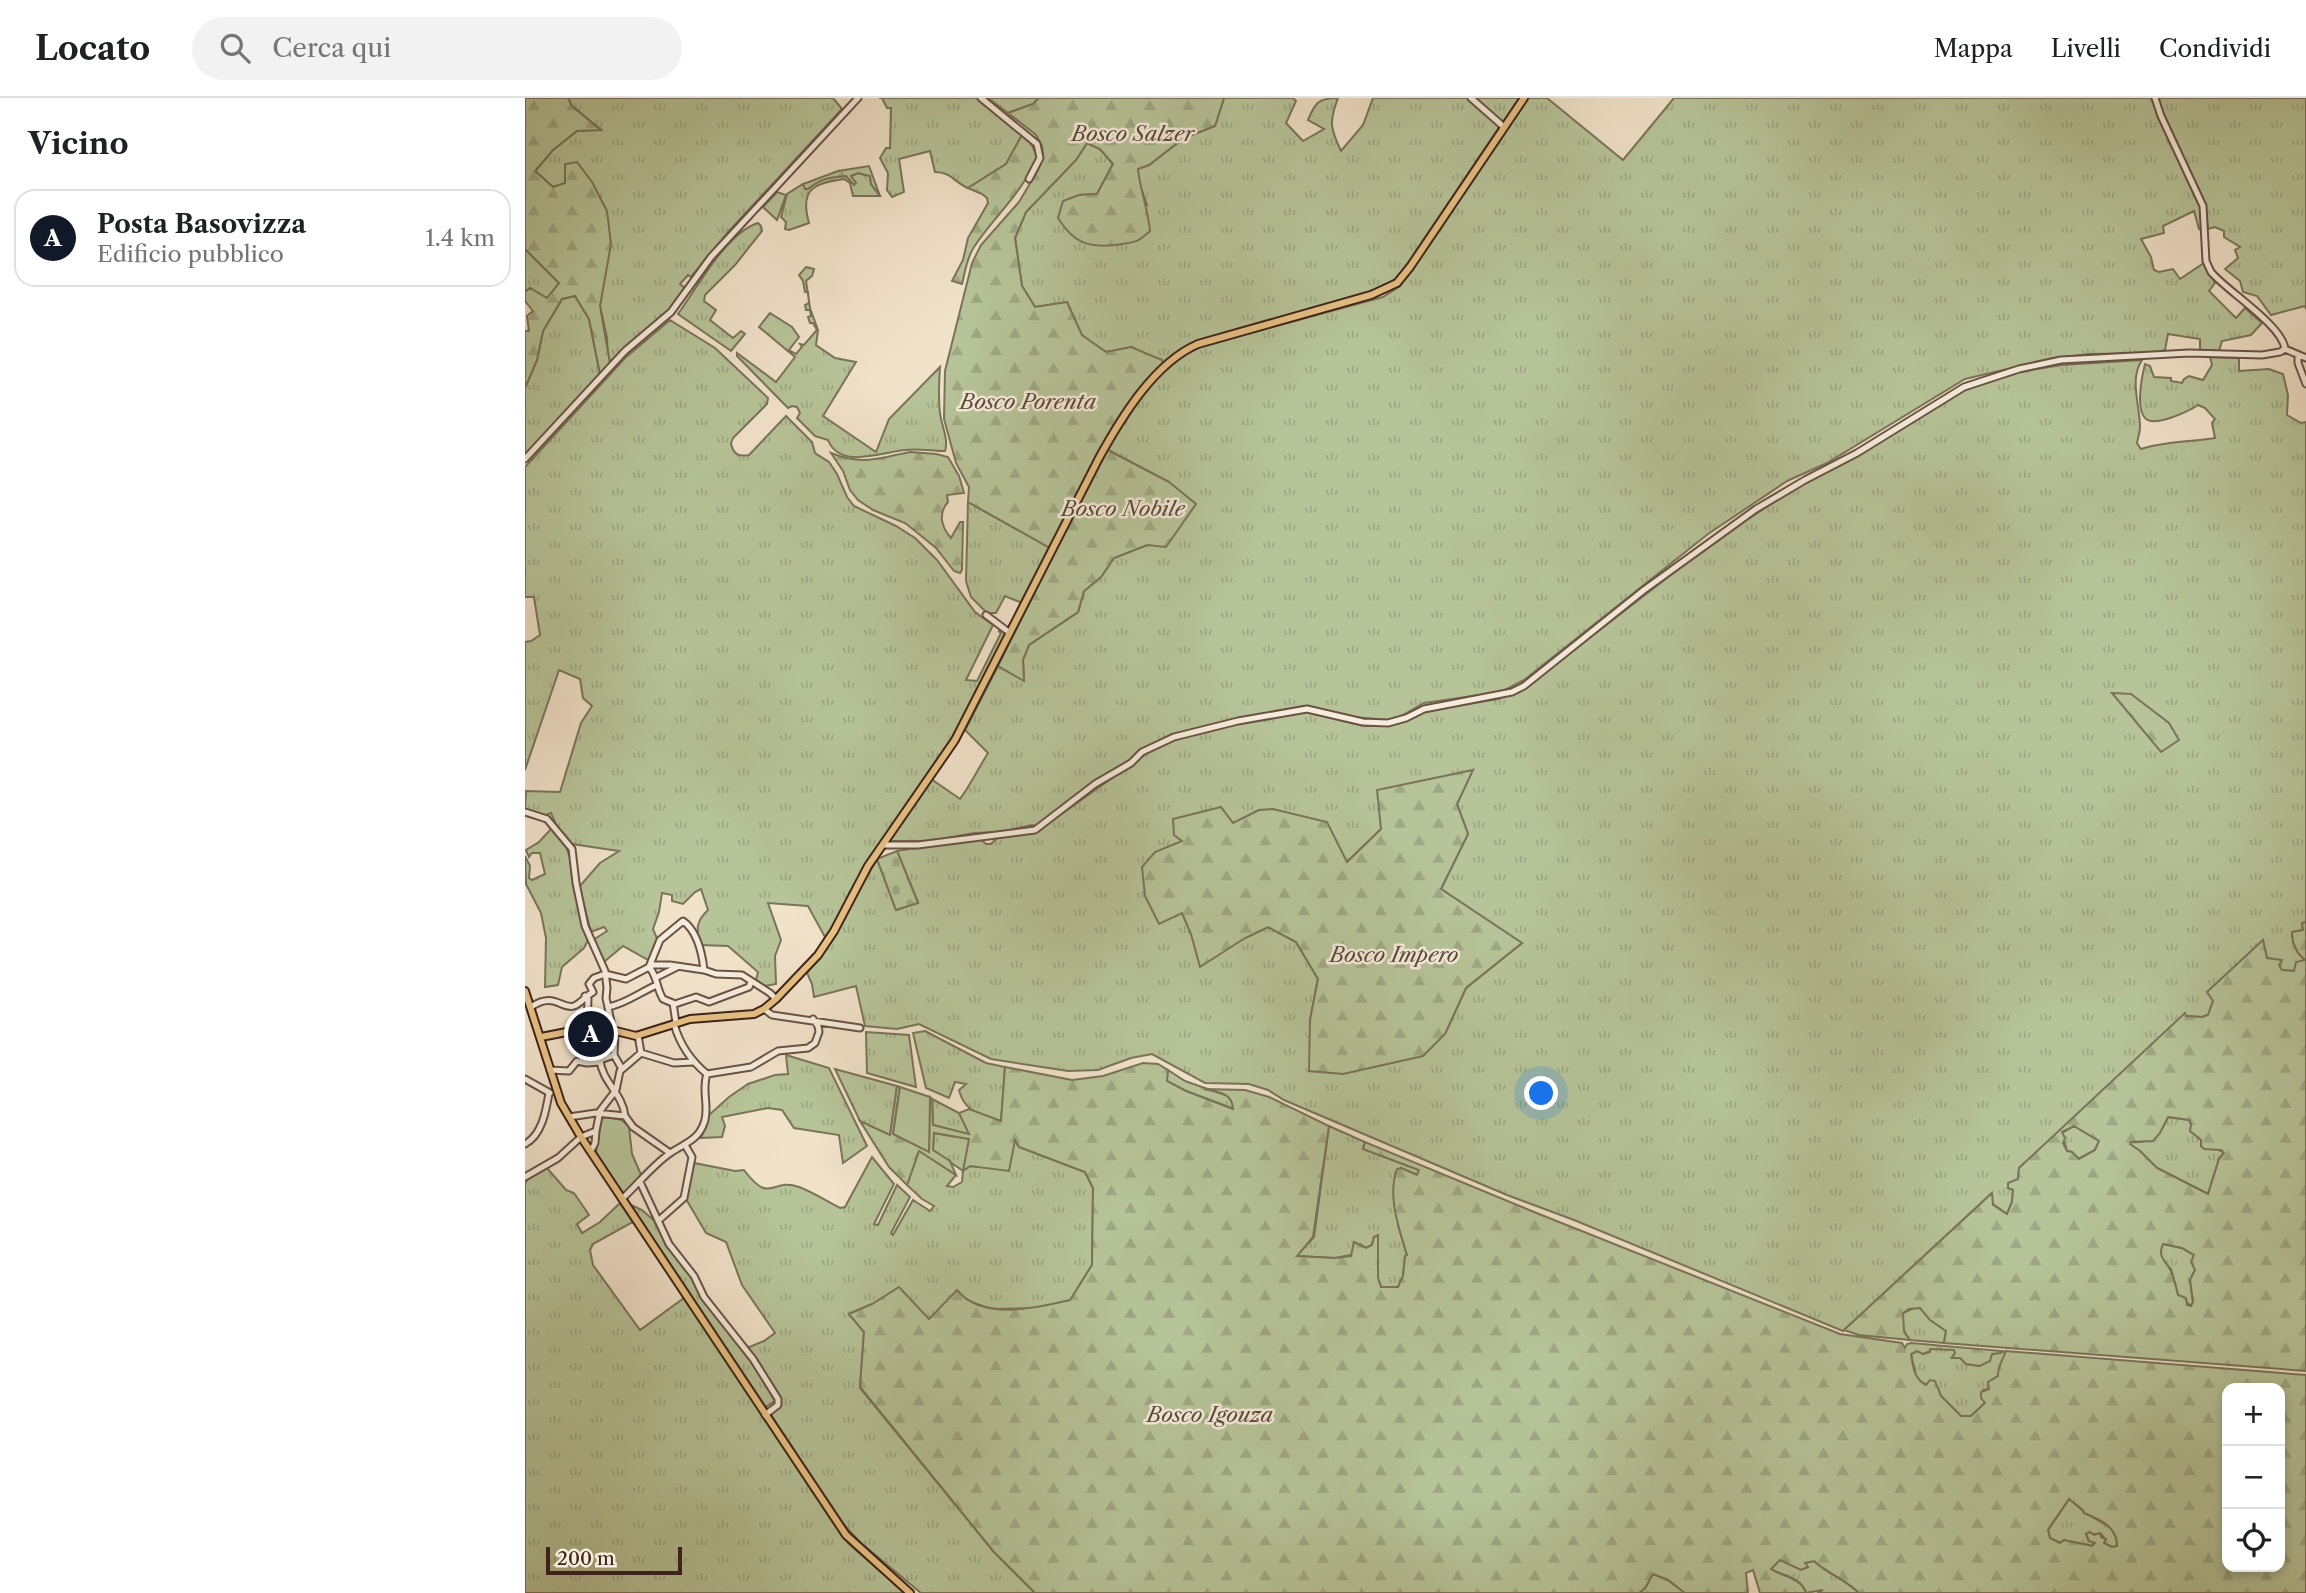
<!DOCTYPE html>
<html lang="it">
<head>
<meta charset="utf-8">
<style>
  :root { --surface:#fff; --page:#f2f2f2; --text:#202124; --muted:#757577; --line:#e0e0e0; --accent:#111827 }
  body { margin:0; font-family:"Libre Caslon Text",serif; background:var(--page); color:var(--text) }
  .controls { position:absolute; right:21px; bottom:21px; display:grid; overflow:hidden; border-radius:14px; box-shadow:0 4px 10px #0003 }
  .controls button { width:63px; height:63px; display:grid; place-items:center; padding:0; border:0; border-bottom:2px solid var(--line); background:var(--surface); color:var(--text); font:35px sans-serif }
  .scale { position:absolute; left:21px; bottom:18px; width:136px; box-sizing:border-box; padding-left:7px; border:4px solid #3d2319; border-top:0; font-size:19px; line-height:24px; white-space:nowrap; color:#3d2319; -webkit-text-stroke:5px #f6ecdd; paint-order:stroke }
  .you { position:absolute; left:1017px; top:996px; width:24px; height:24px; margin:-18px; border:5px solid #fff; border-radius:50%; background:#1a73e8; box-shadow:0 0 0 10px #1a73e833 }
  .badge { display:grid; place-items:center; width:46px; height:46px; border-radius:50%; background:var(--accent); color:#fff; font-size:23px; font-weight:700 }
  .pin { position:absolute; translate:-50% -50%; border:4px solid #fff; box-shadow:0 2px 7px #0006 }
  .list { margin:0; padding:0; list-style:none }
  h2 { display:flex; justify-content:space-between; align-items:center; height:91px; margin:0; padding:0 28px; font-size:30px }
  h2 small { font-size:23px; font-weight:400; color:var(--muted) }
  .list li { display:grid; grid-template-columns:46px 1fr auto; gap:21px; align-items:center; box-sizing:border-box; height:98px; margin:0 14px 14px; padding:0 14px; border:2px solid var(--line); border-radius:21px }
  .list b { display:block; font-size:26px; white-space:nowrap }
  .list p { margin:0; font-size:23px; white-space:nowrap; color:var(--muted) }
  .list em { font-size:23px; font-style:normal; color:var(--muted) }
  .icon { flex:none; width:38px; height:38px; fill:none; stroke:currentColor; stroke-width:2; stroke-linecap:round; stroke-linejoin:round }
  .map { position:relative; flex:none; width:1781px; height:1495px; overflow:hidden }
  header { display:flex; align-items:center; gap:42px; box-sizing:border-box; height:98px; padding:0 35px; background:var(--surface); border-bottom:2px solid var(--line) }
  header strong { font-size:33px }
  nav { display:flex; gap:38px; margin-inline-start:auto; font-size:24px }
  .search { width:490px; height:63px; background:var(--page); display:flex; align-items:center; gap:18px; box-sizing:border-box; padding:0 24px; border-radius:38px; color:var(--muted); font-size:26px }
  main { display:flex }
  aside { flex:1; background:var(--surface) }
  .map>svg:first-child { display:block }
  .grass { fill:url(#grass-tufts); stroke:#7a7459; stroke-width:2; fill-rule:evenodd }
  .forest { fill:url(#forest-firs); stroke:#7a7459; stroke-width:2; fill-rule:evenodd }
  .cemetery { fill:url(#cemetery-stones); stroke:#7a7459; stroke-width:2 }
  .park { fill:#b7c499; stroke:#7a7459; stroke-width:2 }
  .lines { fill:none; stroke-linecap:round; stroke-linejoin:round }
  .minor-casing { stroke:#6a5345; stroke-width:9 }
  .major-casing { stroke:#3d2319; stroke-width:10 }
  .minor { stroke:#f6ecdd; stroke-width:5 }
  .major { stroke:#e8c185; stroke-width:6 }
  .labels { text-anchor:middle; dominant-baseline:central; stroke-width:5; stroke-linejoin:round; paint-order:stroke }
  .park-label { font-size:21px; font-style:italic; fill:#5c4b39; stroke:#f6ecdd }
</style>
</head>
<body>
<header>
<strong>Locato</strong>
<div class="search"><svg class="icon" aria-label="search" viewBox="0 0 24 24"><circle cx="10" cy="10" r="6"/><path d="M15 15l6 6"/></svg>Cerca qui</div>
<nav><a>Mappa</a><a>Livelli</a><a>Condividi</a></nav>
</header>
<main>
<aside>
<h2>Vicino<small></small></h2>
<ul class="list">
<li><span class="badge">A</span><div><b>Posta Basovizza</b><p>Edificio pubblico</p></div><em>1.4 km</em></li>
</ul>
</aside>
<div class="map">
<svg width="1781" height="1495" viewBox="0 0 1781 1495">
  <defs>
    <pattern id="grass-tufts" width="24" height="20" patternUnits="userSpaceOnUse" patternTransform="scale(1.75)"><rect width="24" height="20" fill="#b7c499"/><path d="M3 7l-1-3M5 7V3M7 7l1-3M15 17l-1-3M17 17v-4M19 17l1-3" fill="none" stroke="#9ea883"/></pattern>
    <pattern id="forest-firs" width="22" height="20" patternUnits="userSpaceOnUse" patternTransform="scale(1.75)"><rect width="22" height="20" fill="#b7c499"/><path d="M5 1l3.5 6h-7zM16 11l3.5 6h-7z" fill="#9ea883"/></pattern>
    <pattern id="cemetery-stones" width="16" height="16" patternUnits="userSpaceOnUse" patternTransform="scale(1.75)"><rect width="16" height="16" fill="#b7c499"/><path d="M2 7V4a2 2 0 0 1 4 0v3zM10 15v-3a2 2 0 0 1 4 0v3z" fill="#9ea883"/></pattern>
  </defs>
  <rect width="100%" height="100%" fill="#f1e2ca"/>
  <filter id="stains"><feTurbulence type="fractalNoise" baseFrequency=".00286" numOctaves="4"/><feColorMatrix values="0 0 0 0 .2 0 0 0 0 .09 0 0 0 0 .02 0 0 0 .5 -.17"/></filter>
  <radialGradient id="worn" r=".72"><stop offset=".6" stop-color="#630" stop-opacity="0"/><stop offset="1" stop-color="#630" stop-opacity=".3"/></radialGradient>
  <!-- grass -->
  <path class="grass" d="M43,0h265l9,11 -113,122 -38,46 -3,-2 -8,9 5,4 -7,12 -13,15 -57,48 -1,-25 -7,-32 2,-19 -37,-104 -12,4 -18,-16 18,-21 24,-19 23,-2 -28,-23z
    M354,0h97l46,37 -16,29 -38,24c-14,-6 -17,-16 -33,-16l-5,-21 -31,8 5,33 -12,5 -5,-7 1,-17 -8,-15 6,-10h4l1,-40h-4l-5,-10z
    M463,0h51l-6,6 -25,9z
    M699,0h69l3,3 -10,22 17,18 21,-12 -16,-9c7,-17 10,-22 30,-22 -9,24 -8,30 3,53l22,-26 10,-27h94l33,28 -88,131 -15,21 -16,10 -178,51 -23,11 -17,15 -31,-18 -26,5 -24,-16 -15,-34 -32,5 -13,-21 -7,-48 11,-26 50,-52 11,-17 13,6 13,15 -16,30 -18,1 68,10 -7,-20 -3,-16 12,-4 35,-27 31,-12z
    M949,0h45l-16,25z
    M1002,0h20l76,62 51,-62h477l47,100 4,14 1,15 -4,2 -5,-18 -31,15 1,7 -23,6 10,18 3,13 5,2 14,-3 7,10 24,-16 11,20 -6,8 27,27 9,-10 17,15 -11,12 -29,6 -3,10 -19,-1v-11l-32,-5 -3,16 -10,3 -65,1 -36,4 -89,21 -138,84 -40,18 -79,53 -184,146 -23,12 -77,11 -21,12 -15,5 -36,-3 -49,-11 -131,28 -33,17 -9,10 -39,23 -54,42 -5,-1 -32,7 -26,1 -43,8h-43l43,-62 29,20c11,-15 18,-30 28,-46l-23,-23 33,-64 26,14 -1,-20 6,-15 49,-33 6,-21 17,-14 13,-19 33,-13 22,-63 -63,-33c25,-39 52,-85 96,-103l181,-49 17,-11z
    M1633,0h148v211l-1,-3 -34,9 -14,-19 -14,-4 -3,-11 -15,-12 13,-11 -3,-8 5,-3 -16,-10v-6l-9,-4 -7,2 -3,-24 -5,-13 -39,-80z
    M333,75l12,3 1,8 9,12h-27l-3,-13 -6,-4c-29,4 -45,9 -35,44l-20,7 -4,-1 1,-7 -5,-5 6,-23 16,-10 2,4 21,-11 20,-1 5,5v-5z
    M252,94l9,3 -9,25 -14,-13z
    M233,125l3,3 1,5 -27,34 -30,30 -1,6 12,9 -6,10 23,18 8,-7 4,3 -14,17 -53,-37c19,-26 48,-81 80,-91z
    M0,151l34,34 -12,16 -17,-11 -5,4z
    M281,169l8,2 -2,7 -6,5 4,27 8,22 -2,15 19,13 21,4 -33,54 53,36 13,-33 51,-52c-1,15 -2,30 0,46 1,11 9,27 5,38 -13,0 -27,-3 -40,-1 -23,2 -65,20 -77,-10l-13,-4 -18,-18 3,-5 -3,-6 -5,-1 -4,2 -51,-52v-3l39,29 19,-25 -36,-30 11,-14 22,14 7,10 -10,13 7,4 6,-7 -2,-3 4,1 13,-15 -4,-7h-3l-2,-6 3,-1 -1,-6h-4l-1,-5 4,-2 -1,-11h-3l-2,-11 -4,-6z
    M50,198l14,23 11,55 -75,81v-67l12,-28 6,-29 19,-32z
    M145,222l45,28 53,50 -1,6 -34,34 -2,5c2,11 7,14 18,12l37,-39 26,26 3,11 14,9 8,12 10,23 7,9 42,20 19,12 22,22 38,52 18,13 -27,55 11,1 24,-48 -3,-2 6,1 2,3 -49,95 -95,140 -36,69 -18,-33 -40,-3 13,37 -6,16 1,28 -11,2 -9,-6 2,-8 -30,-26 -28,-1c-4,-16 -4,-24 8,-35l-7,-21 -6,3 -12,12 -11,-3v-6l-10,-2 -3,19 -6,17 5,12 -8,20 -27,-15 -19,16 -11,-22 14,-9 -3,-4 -13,5 -12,-45 21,-24 19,-12 -47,-7 -14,-15 -7,-16 -8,3 -18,-6 1,-19 34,1 21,-69 11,-17 -9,-8 -3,-19 -21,-9 -34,100v-128l6,-1 9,-6 -6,-38h-9v-130l100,-109z
    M1685,259l29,1v13l30,-2 14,5 5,21 -1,20 14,8 5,-1v500l-4,1 1,7 -11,2 1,10 5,11 7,7 -11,11 -12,-1 -3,-5 2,-4 -14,-3 -4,-17 -50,60 -5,14 -6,2 -16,-1 -167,152 -1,11 -10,9 5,1 -1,13 -5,12 -14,-10 -2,-10 -148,137 -269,-111 -67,-25 -223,-95 -16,-10 -19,-6 -44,-1 -53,-29 -21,4 -33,12 -30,1 -77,-12 -72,-35 -22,5 -32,-3 -9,-40 -42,11 -2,-13 -5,-11 21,-27 49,-87 19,51 22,-8 -21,-51 82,-13 7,6h5l7,-7 38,-5 114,-81 21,-11 60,-15 76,-13 57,14h26l13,-4 22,-11 73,-12 31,-14 188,-146 65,-42 35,-21 24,-11 128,-78 54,-16 39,-6 80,-5c-13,19 -2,46 -2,67 0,5 -2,11 -3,16l4,6c24,-8 49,-7 74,-11l-3,-15 3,-4 -10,-11 -7,-3c-9,6 -42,22 -52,14 -11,-9 -4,-43 -1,-55l5,2 4,11 17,1v3l11,2 2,-4 5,-3 14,4 9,-15zM947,673l-15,33 11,30 -27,55 81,54 -56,45 -21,46 -135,-14 8,-41 -22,-37 -28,-15 -23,11 -54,-4 -9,-22 1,-71 -9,-6v-16l59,5 26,-14 88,52 34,-33z
    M443,404l82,46 -28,55 -17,-7 -9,17h-9l-16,-16 -5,-16z
    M27,730l12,13 6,17 3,23 10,48 5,11 -4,8 -22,19 -4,18 -13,2 1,-49 -5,-25 -15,-29 -1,-28 5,10 -1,12 3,2 13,-6 -5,-21h-8l-3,4 -3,-7 13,-8z
    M400,933l61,32 19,4 -4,55c-21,-9 -36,-9 -42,-32l7,-6 -11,-2 -6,16 -23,-10 -13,-55z
    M341,934l43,3 7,52 -49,-14z
    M261,957l43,13 38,78 -24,17 -4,-28 -45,-7 -12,-18 -14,-2 -46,9 3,9 -3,11 -21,1 8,-23 20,-18 19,-13 27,-9 13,-1z
    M310,971l62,17 -7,50 -30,-15z
    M643,972l17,11 43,15 5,5 1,8 -48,-18 -20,-10z
    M407,1001l27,14 11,22 -37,-10z
    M1643,1019l21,3 9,18 26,15 -5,6 -11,35 -51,-26 -17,-17 -11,-7 2,-2c20,2 29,-7 37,-25z
    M804,1028l36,16 -2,7 56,21 -1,5 -17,-7 -3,57 9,30 -2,1 -2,20 -5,11h-17l-3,-9v-42l-4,1 -2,8 -6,3 -6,-4 -9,11 -16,3 -39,-2 18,-19z
    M1549,1028l25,15 -4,9 -17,9 -6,-7 -5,-1 -5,-18z
    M409,1035l36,6 -6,31 6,-4 16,1 28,-28 5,8 66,25 8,16 -1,77 -22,36 -34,7 -44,1 -27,-9 -36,19 -57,-15 -23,10 15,18 -4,56 134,164 41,41h-114l-60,-50 -16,-17 -77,-111 13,-11 -34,-56 17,-7 11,-8 -33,-48 -16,-43 -20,-9 -20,-34 8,-36 41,8 9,-1c27,36 27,7 55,17 14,5 27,14 41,21l5,-1 27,-50 22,27 -20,40 4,1 19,-40 13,12 -19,36 2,2 20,-35 17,11 4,-5 -12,-7 -15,-14 12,-35 37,25 -9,11 6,1 9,-5 1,-11 -30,-21z
    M22,1070l19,22 8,3 15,22 -12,9 5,9 18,-11 20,-19 13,19 -40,22 -3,6 3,15 47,65 44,-32 154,231 10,14 57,50h-380v-409l3,-6z
    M106,1107l11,5 15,13 6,15 27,36 29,47 29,35 28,44 -12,8z
    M1638,1146l19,4 12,7 1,15 -5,10 3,22 -2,4 -13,-11 -7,-26 -10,-10 -1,-9z
    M1391,1209l4,1 11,12 15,11 -2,12 -34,-3c-8,-9 -8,-16 -7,-27z
    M1405,1250l24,2 2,2 -4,5 9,1 5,6 14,2 12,-12 14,-3 -8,25 -6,4 -3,9 -6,1 3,12 -15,14h-10l-20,-20 -3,-8 -18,-6 -4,-6 -5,-22 6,-3 6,3 7,-2z
    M1544,1401c6,4 12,11 18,15 14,8 31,13 30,32l-5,1 -8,-4 2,-3 -5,-6h-15l3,7 6,2 -3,3 -28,-6 -4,3 -10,-5 -2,-8z
    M1254,1462l25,3 10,-2c14,13 31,18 45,32h-41l5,-3 -17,3c-5,-16 -23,-17 -35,-24z
    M1128,1476l15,6 17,13h-46l6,-5z"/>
  <!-- forest -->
  <path class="forest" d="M0,0h43l4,8 29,24 -24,1 -24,19 -18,21 18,16 12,-4v-19l12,-2 15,20 15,29 4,33 -11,62 10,57 -10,11 -11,-55 -14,-23 -13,3 -19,32 -6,29 -12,28v-57h4l-2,-15 6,-5 -8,-10v-9l5,-4 17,10 12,-15 -34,-34z
    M514,0h185l-9,28 -31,12 -35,27 -11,4c2,21 10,40 12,62 -14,13 -16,11 -35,14 -28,3 -42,-3 -57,-27l5,-17 16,-6 18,-1 16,-30 -13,-15 -13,-6 -11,17 -50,52 -11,26 7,48 13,21 32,-5 15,33 24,17 25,-5 31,13 1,5 -57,74 -56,109 -82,-46 1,-15 -13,-24 -12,-44 1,-48 27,-108 9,-18 38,-43 19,-32 5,-13 -1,-11 -6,-11 -28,-22 25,-9z
    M497,37l8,6 7,15c-14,37 -42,59 -63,91 -7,10 -9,25 -12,37l-10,-3 11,-21 5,-22 20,-35 -1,-5 -5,-4 -14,-6 38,-24z
    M344,68l11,30 -9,-12 -1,-8 -12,-3 -7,3 5,7 -2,2 -8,-9c-16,1 -26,3 -38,13h-3l-2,-5 35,-13z
    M581,351l63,33 27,22 -30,43 -19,-2 -33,13 -13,19 -17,14 -6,21 -49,33 -6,15 1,21 -26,-15z
    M385,354l26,2 12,3 11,19 5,17 -17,2 1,7c-10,11 -7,25 3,36l9,-16h3l-1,48 -2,3 -6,-2 -18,-23 -22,-18 -9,-7 -32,-13 -15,-10 -8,-10 -7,-19 -12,-18c32,13 47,5 79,-1z
    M1587,595l19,1 38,29 10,17 -18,12z
    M948,672l-16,34 11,30 -27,55 81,54 -56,45 -21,46 -22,22 -80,18 -34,-3 1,-51 8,-41 -22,-37 -28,-15 -23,11 -45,29 -9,-33 -9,-21 -23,11 -14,-28 -3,-29 13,-15 27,-11 -8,-6 -1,-16 48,-12 12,16 26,-13 14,-1 54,13 20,40 34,-33 -4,-39z
    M1781,824v449l-362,-28 2,-12 -16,-11 -10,-12 -11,1 -6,4 1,19 6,8 -51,-5 -15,-5 148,-137 1,12 14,9 5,-12 1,-12 -5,-2v-5l10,-4 1,-11 166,-155 1,3 16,1 6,-2 5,-14 -6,-9 56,-52 4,18 15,2 -3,5 3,5 12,1 2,-9 9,-2 -7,-7 -5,-11 -1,-10 11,-2 -1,-7zM1643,1019l21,3 2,4 -1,7 11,9v6l3,3 17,1 3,3 -5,6 -11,35 -51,-26 -17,-17 -10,-7 1,-2 22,-1 7,-8zM1549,1028l25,15 -4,9 -16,9 -7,-7 -5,-1 -4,-8 2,-5 -3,-6zM1638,1146l19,4 12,7 -3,7 4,8 -5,10 3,22 -2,4 -4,-1 -1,-7 -8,-3c-2,-8 -4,-17 -7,-24 -5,-10 -14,-14 -8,-27z
    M618,965l15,1 10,6 -1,11 19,10 47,18c0,-16 -15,-17 -29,-20l41,1 24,7 60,29 -16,111 -16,19 38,2 16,-2 3,-14 12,6 6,-3 2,-8 4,-2v43l3,9h17l5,-11 2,-20 2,-1c-8,-26 -20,-59 -10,-86l4,-1 16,7 2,-5 -56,-21 2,-7 174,72 301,120 62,9 3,5 2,-4 4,-1 91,8 -1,2 -9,1 -2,7 -10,5 -14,-2 -6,-6h-8l3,-5 -1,-3 -24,-1v2l-7,3 -6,-3 -6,3c2,13 3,25 15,31l4,-5 5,1 6,15 20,20h10l14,-13 -4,-5v-6l8,-3 -1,-7 10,-6c-1,-8 5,-17 8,-25l300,24v218h-447c-14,-14 -31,-19 -45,-32l-9,2 3,4 -7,3 -21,-10 -9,9c12,8 31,9 35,24h-46l-7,-23 -7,3 2,20h-63l-17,-13 -15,-6 -8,14 -6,5h-604l-41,-41 -134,-165 4,-55 -15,-18 23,-10 27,-17 30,32 28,-29c25,31 79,18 113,10l22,-35 1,-77 -8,-16 -66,-25 -4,-7 -6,31 -39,-5 -7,5 6,-32 -35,-6 -1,17 17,11 6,14 -37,-24 -12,34 -18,-18 -29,-46 30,14 7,-49 3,1 -7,47 36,17 1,-54 2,2 1,26 36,9 -10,-21 10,-4 32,12 4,-54 67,13 31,-4zM1702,1290h53v179h-53zM1544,1401l14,11 1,3c15,6 34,14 33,33l-5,1 -8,-4 2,-4 -5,-2 -1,-4 -6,2 -4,-3 -4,2 3,7 6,2 -3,3 -28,-6 -4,3 -10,-5 -2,-8z"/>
  <!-- cemetery -->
  <path class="cemetery" d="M372,753l21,52 -22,7 -19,-51z"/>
  <!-- park -->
  <path class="park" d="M375,989l30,10 -1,55 -36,-18z
    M77,1018l20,4 7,7 3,27 10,23 -17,17h-2l-27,-42z"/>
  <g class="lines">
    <!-- minor casing -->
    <g class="minor-casing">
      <path id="minor" d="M456,0l56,46 3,14 -11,21
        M946,0l33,29
        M1630,0l6,18 42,90 3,55 5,11c17,20 71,53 74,77l21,9
        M1773,257v8l8,21
        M0,361l100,-108 46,-39 40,-55 147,-159
        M461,517l24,18
        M0,714l22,7 25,30 4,34 9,43 20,45 2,17 -1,10 7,33
        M358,747h35l117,-15 60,-46 36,-21 11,-11 32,-15 64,-16 69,-12 56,13 25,1 18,-5 18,-9 88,-17 12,-6 120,-96 112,-81 49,-29 52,-27 107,-66 55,-18 42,-9 128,-7 73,2 18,-3 5,-3
        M124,869c9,10 7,21 14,32l12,5 21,-7 13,5 40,-15 2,-5
        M124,869l11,-27 23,-19c14,10 19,31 21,49
        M132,879l20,-10
        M60,898l3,3 -1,29
        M148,905l3,20
        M6,909c23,-16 31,3 43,-1 6,-2 12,-10 19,-14l-4,-8 5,-6 11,-4 21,5 27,-14h17l34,5 12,4 26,1 28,18 6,6
        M83,909c18,-3 32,-15 49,-22
        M239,911l8,6 88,13
        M149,926c6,21 17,37 33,50
        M90,933l-1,24 8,14
        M113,937l3,18
        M89,957l-14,5c2,22 23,34 25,56
        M25,972l19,1 8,-10 10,2 13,-1
        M182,976l44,-7 27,-16 30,-3 7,-5 4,-11 -1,-6 -5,-7
        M0,981l25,14
        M44,1019l27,-4 29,3 8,11 37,26
        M0,1046c17,-9 21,-33 24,-51
        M66,1053l4,-8 1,-12
        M0,1079l33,-19 23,-21 15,-6 4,-20 16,-21 4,-19 21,-18 33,10 19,-1
        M115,1084l29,62 25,32 10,21 49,62 25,40v6l-13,10
        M97,1101c15,-14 30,-33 47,-45 14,-10 29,-13 35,-31 6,-16 -3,-32 3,-49
        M133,1123l26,-23 8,-41 -7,-12"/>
    </g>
    <!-- major casing -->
    <g class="major-casing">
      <path id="major" d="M0,893l36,112 20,34 265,398 64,58
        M16,939l46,-9 21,1 28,7 54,-17 64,-5 10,-5 12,-10 42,-44 16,-24 34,-65 87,-126 144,-282c22,-40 55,-95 99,-114l173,-49 26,-12 13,-16 114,-169"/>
    </g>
    <!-- minor -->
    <use href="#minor" class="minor"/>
    <!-- major -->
    <use href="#major" class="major"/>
  </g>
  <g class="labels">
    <!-- park labels -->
    <g class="park-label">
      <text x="608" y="35">Bosco Salzer</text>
      <text x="503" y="303">Bosco Porenta</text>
      <text x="598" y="410">Bosco Nobile</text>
      <text x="869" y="856">Bosco Impero</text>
      <text x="685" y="1316">Bosco Igouza</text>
    </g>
  </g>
  <rect width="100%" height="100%" filter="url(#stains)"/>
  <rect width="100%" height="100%" fill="url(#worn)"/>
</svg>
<div class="controls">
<button>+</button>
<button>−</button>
<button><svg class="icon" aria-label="locate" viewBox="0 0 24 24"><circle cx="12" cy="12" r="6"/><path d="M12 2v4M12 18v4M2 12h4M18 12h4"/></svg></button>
</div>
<div class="scale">200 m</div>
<div class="you"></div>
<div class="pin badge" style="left:66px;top:936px">A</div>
</div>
</main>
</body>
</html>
